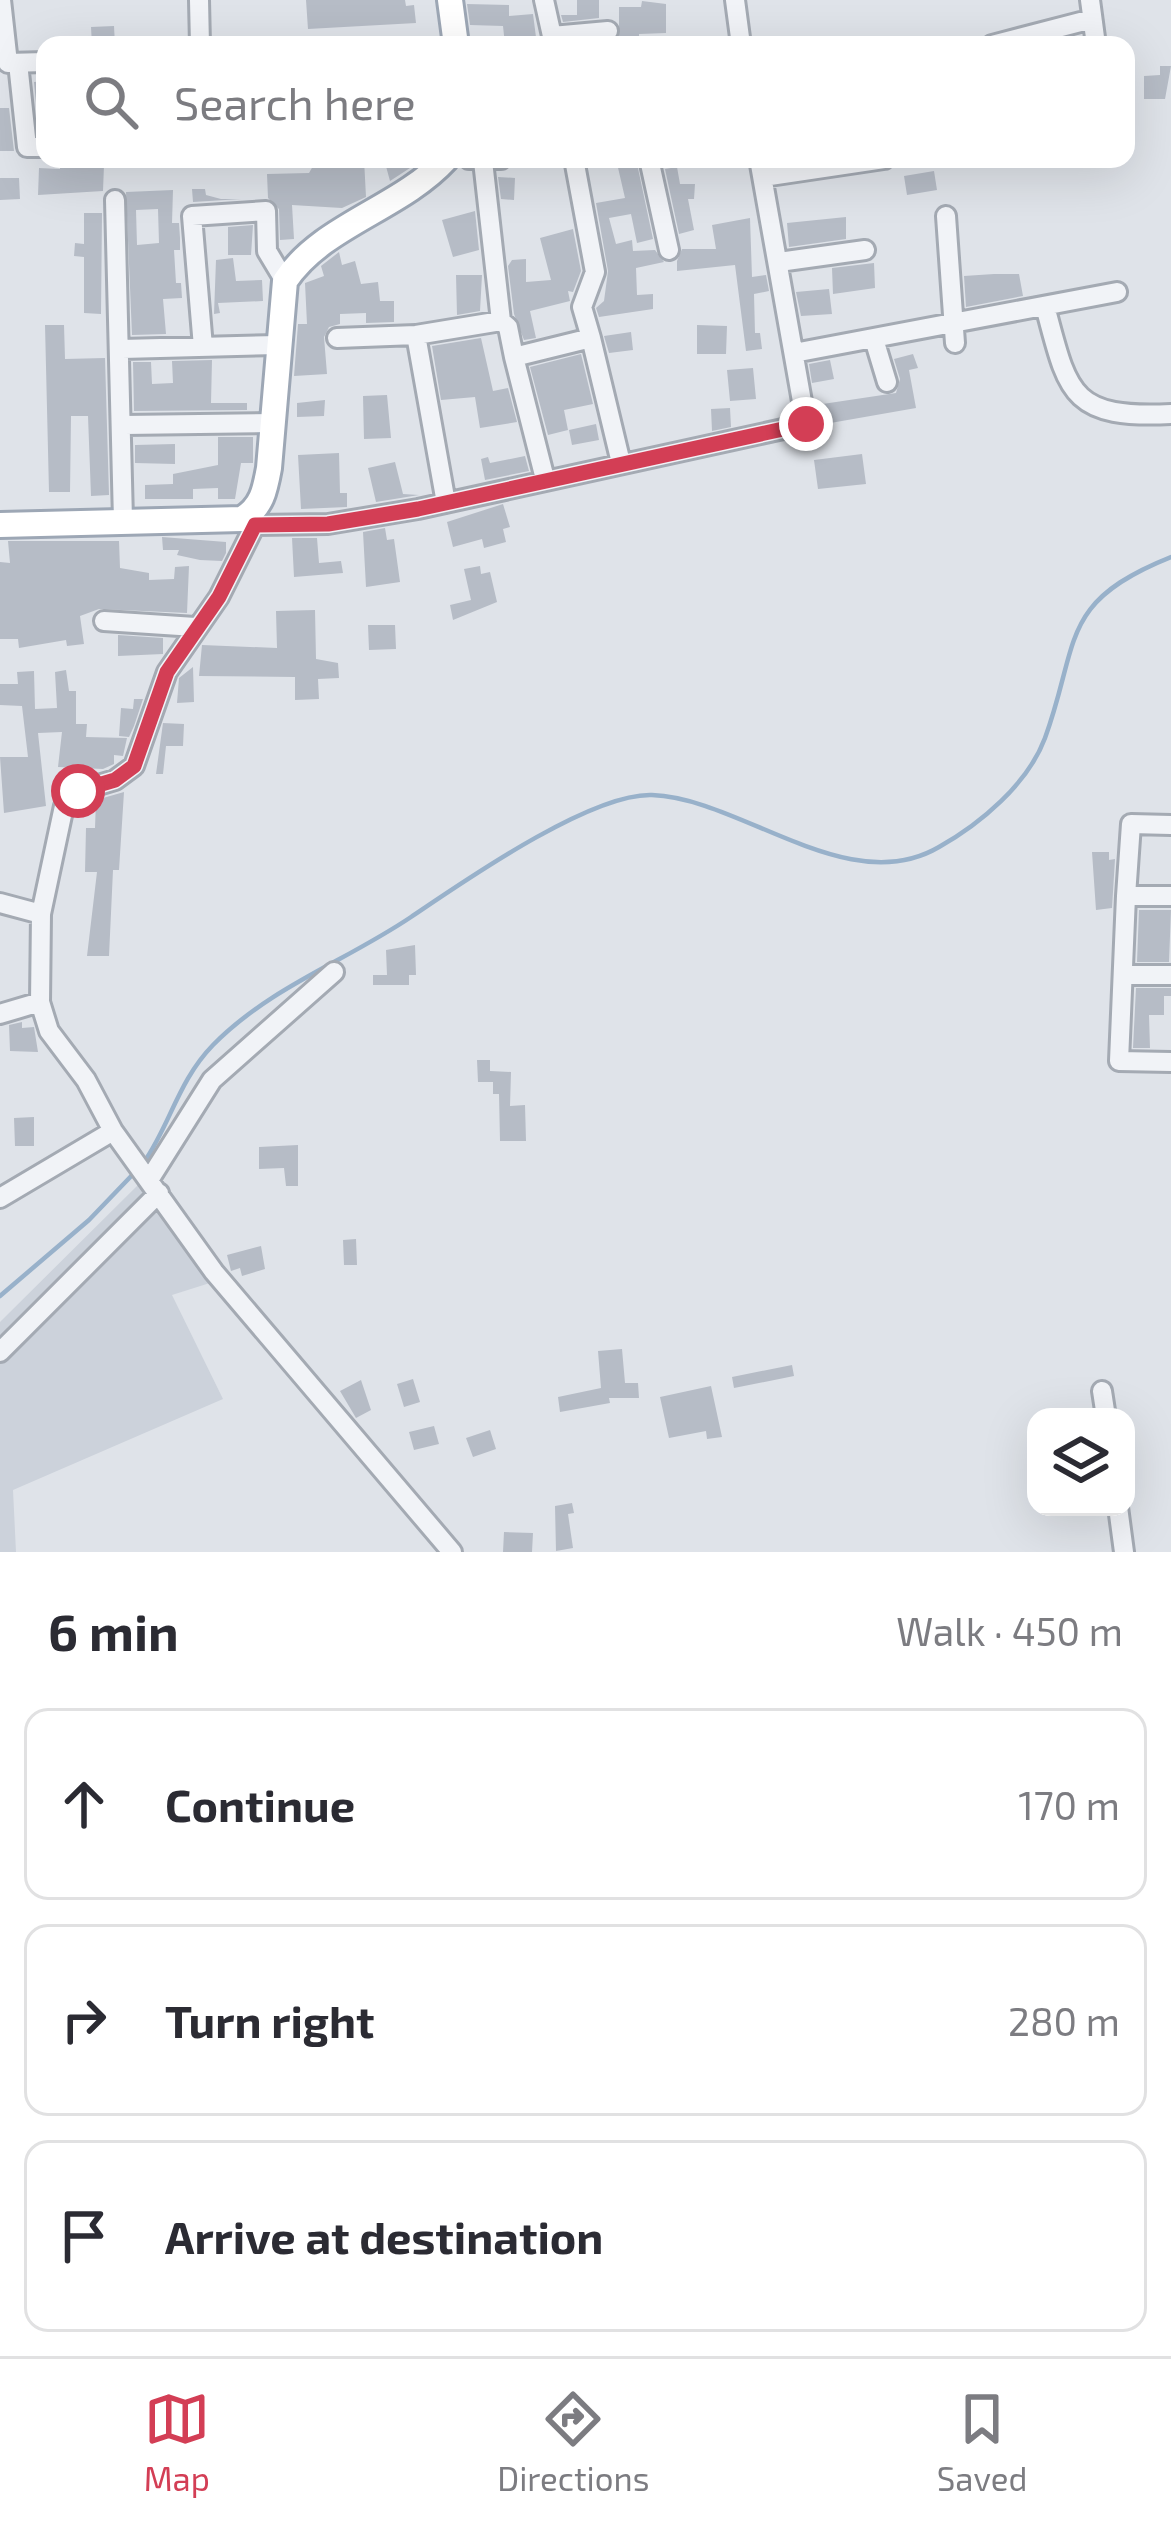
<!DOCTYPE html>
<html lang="en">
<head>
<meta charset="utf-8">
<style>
  :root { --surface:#fff; --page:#f2f2f3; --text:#2b2b33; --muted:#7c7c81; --line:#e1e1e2; --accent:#d33e55 }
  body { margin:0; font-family:"Exo 2",sans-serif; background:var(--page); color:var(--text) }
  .controls { position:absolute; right:36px; bottom:36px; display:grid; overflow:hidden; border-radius:24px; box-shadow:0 12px 48px #0002 }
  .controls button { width:108px; height:108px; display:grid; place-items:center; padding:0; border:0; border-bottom:3px solid var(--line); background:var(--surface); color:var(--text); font:60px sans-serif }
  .stop { position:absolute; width:36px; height:36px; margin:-27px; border:9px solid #d33e55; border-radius:50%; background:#fff }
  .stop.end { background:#d33e55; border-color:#fff; box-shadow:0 3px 12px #0008 }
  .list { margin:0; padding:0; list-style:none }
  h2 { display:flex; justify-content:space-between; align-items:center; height:156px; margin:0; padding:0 48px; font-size:51px }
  h2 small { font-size:39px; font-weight:400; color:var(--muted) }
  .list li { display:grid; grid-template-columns:78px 1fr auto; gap:36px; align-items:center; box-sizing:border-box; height:192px; margin:0 24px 24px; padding:0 24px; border:3px solid var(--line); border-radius:24px }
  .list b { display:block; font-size:45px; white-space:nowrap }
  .list em { font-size:39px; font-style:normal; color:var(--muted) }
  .icon { flex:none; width:66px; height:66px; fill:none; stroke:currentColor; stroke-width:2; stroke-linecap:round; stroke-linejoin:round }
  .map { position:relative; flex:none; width:1171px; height:1552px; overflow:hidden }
  .search { position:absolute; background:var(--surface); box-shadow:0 12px 48px #0002; left:36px; right:36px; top:36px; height:132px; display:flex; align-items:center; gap:30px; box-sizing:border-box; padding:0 42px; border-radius:24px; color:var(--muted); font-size:45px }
  .sheet { height:804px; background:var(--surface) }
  nav { display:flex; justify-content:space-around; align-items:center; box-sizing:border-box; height:168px; border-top:3px solid var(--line); background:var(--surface); font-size:33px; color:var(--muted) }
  nav a { display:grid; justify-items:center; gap:6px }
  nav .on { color:var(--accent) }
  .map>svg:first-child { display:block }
  .built { fill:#ccd2db }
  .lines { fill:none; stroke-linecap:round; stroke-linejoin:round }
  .stream { stroke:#98b1ca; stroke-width:4.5 }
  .building { fill:#b6bcc6; fill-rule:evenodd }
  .minor-casing { stroke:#a4aab3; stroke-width:24 }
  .major-casing { stroke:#9da7b5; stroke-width:30 }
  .minor { stroke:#f1f3f7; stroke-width:18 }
  .major { stroke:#fff; stroke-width:24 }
  .route { stroke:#d33e55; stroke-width:15 }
</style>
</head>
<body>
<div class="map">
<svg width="1171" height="1552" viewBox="0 0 1171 1552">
  <rect width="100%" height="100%" fill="#dfe3e9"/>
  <!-- built -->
  <path class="built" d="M138,1185l75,97 -41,13 51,104 -210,91 3,62h-16v-230z"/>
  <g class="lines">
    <!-- stream -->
    <path class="stream" d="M144,1162c26,-37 34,-81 69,-117 57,-58 133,-84 198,-128 52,-35 179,-124 241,-122 89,3 197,105 287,52 41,-23 89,-63 106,-109 35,-96 13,-136 126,-181
      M0,1296l89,-76 48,-50"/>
  </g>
  <!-- building -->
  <path class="building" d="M306,0h99l1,6 8,-1 2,18 -108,6z
    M577,0h22v18l-36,4 -2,-7h16z
    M642,1l24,3v29l-27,1v11h-20v-38h22z
    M467,4l42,1v11l24,-2 4,31h-32l-2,-19 -33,-1z
    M114,26l1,19h-23l-1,-18z
    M1160,66h11l-6,33h-21v-23l16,-1z
    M45,81v53h-6l-5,-52z
    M0,108h9l5,43h-14z
    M317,159h47l2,38 -24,11 -50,-3 2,34 -14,1 -1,-31 -11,-11 -1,-24 42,-1z
    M384,159h24l2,9 -20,13z
    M616,159h20l17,80 -16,4 -6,-29 -22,4 7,26 16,-4 1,11 22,-1 9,12 -28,6 1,27 16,-1v15l-54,8 -3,-9 8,-7 4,-30 -12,-68 29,-5z
    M60,163l44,2 -1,26 -65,4 1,-27 21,1z
    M677,167l3,17h15l-1,15h-6l6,31 -15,4 -14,-65z
    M934,171l3,19 -30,5 -3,-19z
    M498,177l17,1 -1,22 -13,-1z
    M0,178h19l1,21 -20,1z
    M192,189h13l1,6 15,4h20l-48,3z
    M173,190l-1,33h7l1,15v12h-6l2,33h5l1,15 -19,1 3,35 -34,1 -6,-143zM158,209l1,34 -22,2 -1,-35z
    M475,211l4,39 -26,7 -11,-37z
    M84,213h18l-1,101 -17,-1v-56l-10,-1 1,-13 9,1z
    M846,217v22l-57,8 -2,-24z
    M750,218l2,59 14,-2 3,16 -15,3 1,39h5l2,16 -16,2 -11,-86 -58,6v-10l5,-12h34l-4,-24z
    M253,225l-2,30h-23v-28z
    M573,229l8,42 -8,21 -5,-1 2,10 -40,10 6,27 -12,2 -10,-26 -6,-48 4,-6 14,-1v23l25,-2 -11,-42z
    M339,252l3,13 13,-4 6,23 17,-2 2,19h14v21l-28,1v-10l-26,1v10l-11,3 -5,10 3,37 -33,2 4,-52h9l-2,-41 19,-7 -3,-10z
    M233,258l3,23 26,-1 1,21 -45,2 2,10 -6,1 2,-54z
    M874,263l1,25 -42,6 -1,-26z
    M994,274h25l4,22 -57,11 -2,-31z
    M456,275h26l-2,36 -23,4z
    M829,289l3,25 -31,2 -5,-24z
    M45,325h19l1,34 40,-1 4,137 -18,1 -3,-80h-17l-1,76h-21z
    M697,325l30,1 -1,28h-29z
    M631,332l2,18 -24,3 -5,-17z
    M481,338l12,53 15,-3 9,34 -37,6 -5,-31 -34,3 -9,-54z
    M581,354l12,50 -29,6 4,20 -20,5 -18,-68z
    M913,354l5,14 -9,2 7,38 -97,17 -3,-20 80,-12 4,-14 -6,-20z
    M212,360l-1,43h36v7l-113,1 -1,-49h18l1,22 21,-1 -1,-22z
    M830,360l4,19 -22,4 -3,-19z
    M753,368l3,31 -26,2 -3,-31z
    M387,395l4,43 -27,1 -1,-43z
    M325,400l-1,16 -27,1v-14z
    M730,408l1,19 -19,4 -1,-22z
    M596,424l3,16 -27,5 -3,-15z
    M218,437h35v26h-12l-6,36h-17v-11l-25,1v10h-48v-14l28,-1v-10l45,-9z
    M175,444v20l-40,-1v-18z
    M339,453l1,40h7v14l-46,2 -3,-54z
    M862,454l4,30 -48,5 -4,-29z
    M525,456l4,15 -44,9 -4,-21 7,-2 2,6z
    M395,462l8,32 16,1 -43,7 -8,-34z
    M503,504l7,23 -7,2 3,13 -22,6 -2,-9 -29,8 -6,-25z
    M385,528l2,12 7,-1 6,43 -34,5 -3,-55z
    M162,537l64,5v11l-4,8 -22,-1 -23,-5 2,-5h-16z
    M292,538h25l2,25 22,-2 2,12 -49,4z
    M8,541h111l1,27 29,5v7l25,-1 1,-12 14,-1 -2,47 -88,-4 -19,7 4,28 -17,2 -1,-6 -47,8 -1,-9h-18v-77l10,1z
    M480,566l1,8 9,-2 7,30 -44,18 -3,-15 21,-5 -7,-31z
    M315,610l1,49 22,4 1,15 -21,1 1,20 -24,1v-23l-96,-1 3,-31 75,3 -1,-37z
    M368,625h27l1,24 -27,1z
    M118,635l45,3v16l-45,2z
    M193,667l1,35 -17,1 2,-25z
    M66,670l3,21h7v33h11l-1,13 41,1 -4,18 -9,-1v9l-11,5 -45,-2 4,-35 -24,1 8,73 -42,7 -4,-56h28l-6,-51 -22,-1v-21h18l-1,-12 17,-1 1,38 22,-1 -2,-36z
    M134,699h9l-9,27 -5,11 -10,-1 2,-28 12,1z
    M163,723l21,1 -1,22h-17l-3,28h-7z
    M124,792l-5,78h-6l-4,86h-22l10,-84h-12l1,-44h9l1,-28z
    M1092,852h17v8l6,-1 -3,49 -16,2z
    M1139,910h32l-2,52h-32z
    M415,945l1,30h-7v10h-36v-10h14l-1,-25z
    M1136,988h35v8h-7v19h-15l1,33h-17z
    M22,1022v6l12,-1 4,25 -28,-1 -1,-26z
    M477,1060h13v11l21,1 -1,34 15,-1 1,36h-26l-1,-47h-6v-12h-15z
    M34,1117v29h-19l-1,-28z
    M298,1145v41h-12l-2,-18 -25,1v-22z
    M356,1239l1,26h-13l-1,-25z
    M261,1246l4,23 -23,7 -2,-8 -9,3 -4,-16z
    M622,1349l3,34h13l1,15h-30l1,5 -50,9 -2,-15 43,-9 -3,-37z
    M792,1365l2,11 -60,12 -2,-11z
    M413,1379l7,23 -16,5 -7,-23z
    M361,1380l10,30 -15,8 -16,-27z
    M711,1386l11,51 -15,2 -1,-8 -37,7 -9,-41z
    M434,1426l5,18 -25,6 -5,-18z
    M490,1430l6,19 -23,8 -7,-19z
    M572,1503l2,10 -6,1 5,34 -17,3 -1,-45z
    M504,1532l29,1 -1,19h-29z"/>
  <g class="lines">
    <!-- minor casing -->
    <g class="minor-casing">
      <path id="minor" d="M1,0l7,63 37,-1
        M199,0l1,45
        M544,0l8,36 56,-5
        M735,0l6,45
        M1090,0l6,45
        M992,45l100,-26
        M18,63l9,84h18
        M469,159h32
        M649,159l20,91
        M483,161l18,160
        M763,177l121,-18
        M115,200l8,320
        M946,216l9,127
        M779,262l86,-12
        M1045,306c23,87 25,113 126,108
        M416,335l30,168
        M337,338l79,-3 85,-14 7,6 6,30 77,-19 -9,-31 13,-35 -21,-113
        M591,338l30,125
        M874,339l13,43
        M203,347l-11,-131 74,-5 1,40 18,30
        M122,349l156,-4
        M794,353l323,-61
        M514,357l31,122
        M124,425l149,-2
        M255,525l73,-1 90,-15 388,-85 -47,-265
        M104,621l91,6
        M1126,896l5,-72 40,1
        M1171,896h-45l-7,165 52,1
        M0,903l41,11 -1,88 9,29 37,49 27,51
        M41,914l23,-108 14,-15 37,-11 19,-14 33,-94 52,-75 36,-72 -2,-9
        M1123,975h48
        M0,1014l40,-12
        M149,1180l63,-100 122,-108
        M0,1198l113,-67 101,141 238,280
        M0,1352l159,-159
        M1102,1391l4,26
        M1118,1507l6,45"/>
    </g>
    <!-- major casing -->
    <g class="major-casing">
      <path id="major" d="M450,0l6,45
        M0,525l242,-6c20,-12 23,-29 27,-51l16,-187c37,-56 115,-72 161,-122"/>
    </g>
    <!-- minor -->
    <use href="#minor" class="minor"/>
    <!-- major -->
    <use href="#major" class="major"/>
  </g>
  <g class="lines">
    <!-- route -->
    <path class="route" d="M78,791l37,-11 19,-14 33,-94 52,-75 36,-72 73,-1 90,-15 388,-85"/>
  </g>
</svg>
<div class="controls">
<button><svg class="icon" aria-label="layers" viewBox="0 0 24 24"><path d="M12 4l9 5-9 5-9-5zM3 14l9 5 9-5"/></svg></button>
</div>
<div class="stop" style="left:78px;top:791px"></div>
<div class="stop end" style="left:806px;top:424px"></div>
<div class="search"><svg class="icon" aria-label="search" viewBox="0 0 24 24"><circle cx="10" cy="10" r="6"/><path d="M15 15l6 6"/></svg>Search here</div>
</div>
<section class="sheet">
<h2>6 min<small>Walk · 450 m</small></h2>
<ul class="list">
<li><svg class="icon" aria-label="ahead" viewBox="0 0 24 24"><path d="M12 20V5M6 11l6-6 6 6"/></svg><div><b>Continue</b></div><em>170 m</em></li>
<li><svg class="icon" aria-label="right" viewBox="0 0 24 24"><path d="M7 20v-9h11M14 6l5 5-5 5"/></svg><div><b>Turn right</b></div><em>280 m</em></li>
<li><svg class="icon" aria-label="arrive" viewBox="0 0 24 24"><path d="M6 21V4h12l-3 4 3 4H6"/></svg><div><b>Arrive at destination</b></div></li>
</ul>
</section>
<nav>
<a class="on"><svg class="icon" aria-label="map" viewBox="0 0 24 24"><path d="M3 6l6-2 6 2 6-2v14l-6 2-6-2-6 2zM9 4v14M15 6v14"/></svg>Map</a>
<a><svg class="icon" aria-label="directions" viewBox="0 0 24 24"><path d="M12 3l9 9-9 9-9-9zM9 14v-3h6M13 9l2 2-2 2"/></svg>Directions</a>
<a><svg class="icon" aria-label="saved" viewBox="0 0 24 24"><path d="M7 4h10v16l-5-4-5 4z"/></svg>Saved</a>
</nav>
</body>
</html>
